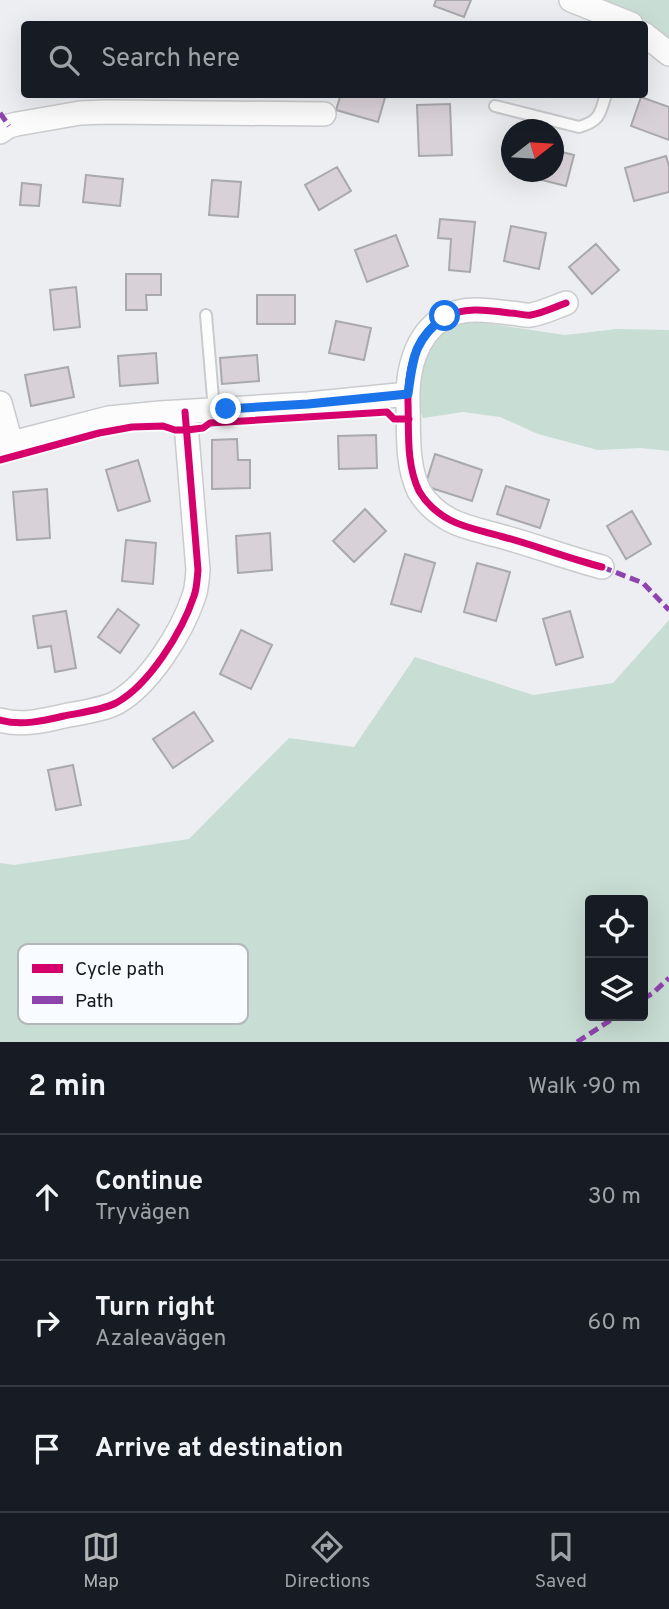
<!DOCTYPE html>
<html lang="en">
<head>
<meta charset="utf-8">
<style>
  :root { --surface:#171b24; --page:#20242c; --text:#f1f3f6; --muted:#9ea1a6; --line:#363941; --accent:#b1b3b5 }
  body { margin:0; font-family:Overpass,sans-serif; background:var(--page); color:var(--text) }
  .controls { position:absolute; right:21px; bottom:21px; display:grid; overflow:hidden; border-radius:7px; box-shadow:0 7px 28px #0002 }
  .controls button { width:63px; height:63px; display:grid; place-items:center; padding:0; border:0; border-bottom:2px solid var(--line); background:var(--surface); color:var(--text); font:35px sans-serif }
  .compass { position:absolute; left:501px; top:119px; width:63px; height:63px; border-radius:50%; background:var(--surface); box-shadow:0 7px 28px #0002; rotate:73deg }
  .stop { position:absolute; width:21px; height:21px; margin:-16px; border:5px solid #1a73e8; border-radius:50%; background:#fff }
  .stop.end { background:#1a73e8; border-color:#fff; box-shadow:0 2px 7px #0008 }
  .list { margin:0; padding:0; list-style:none }
  h2 { display:flex; justify-content:space-between; align-items:center; height:91px; margin:0; padding:0 28px; font-size:30px }
  h2 small { font-size:23px; font-weight:400; color:var(--muted) }
  .list li { display:grid; grid-template-columns:46px 1fr auto; gap:21px; align-items:center; box-sizing:border-box; height:126px; padding:0 28px; border-top:2px solid var(--line) }
  .list b { display:block; font-size:26px; white-space:nowrap }
  .list p { margin:0; font-size:23px; white-space:nowrap; color:var(--muted) }
  .list em { font-size:23px; font-style:normal; color:var(--muted) }
  .icon { flex:none; width:38px; height:38px; fill:none; stroke:currentColor; stroke-width:2; stroke-linecap:round; stroke-linejoin:round }
  .map { position:relative; flex:none; width:669px; height:1042px; overflow:hidden }
  .search { position:absolute; background:var(--surface); box-shadow:0 7px 28px #0002; left:21px; right:21px; top:21px; height:77px; display:flex; align-items:center; gap:18px; box-sizing:border-box; padding:0 24px; border-radius:7px; color:var(--muted); font-size:26px }
  .sheet { height:469px; background:var(--surface) }
  nav { display:flex; justify-content:space-around; align-items:center; box-sizing:border-box; height:98px; border-top:2px solid var(--line); background:var(--surface); font-size:19px; color:var(--muted) }
  nav a { display:grid; justify-items:center; gap:4px }
  nav .on { color:var(--accent) }
  .map>svg:first-child { display:block }
  .green { fill:#c8ddd3; fill-rule:evenodd }
  .building { fill:#d8d1d8; stroke:#a9a9ab; stroke-width:2 }
  .lines { fill:none; stroke-linecap:round; stroke-linejoin:round }
  .service-casing { stroke:#cacbcd; stroke-width:14 }
  .minor-casing { stroke:#cacbcd; stroke-width:26 }
  .service { stroke:#fcfcfd; stroke-width:10 }
  .minor { stroke:#fcfcfd; stroke-width:23 }
  .quiet { stroke:#8e44ad; stroke-width:5; stroke-dasharray:10 5; stroke-linecap:butt }
  .cycleway-casing { stroke:#f8fbff; stroke-width:11 }
  .cycleway { stroke:#d6006c; stroke-width:7 }
  .route { stroke:#1a73e8; stroke-width:9 }
  .key { fill:#f8fbff; stroke:#b4b7ba; stroke-width:2 }
  .key-label { font-size:19px; fill:#17191a }
</style>
</head>
<body>
<div class="map">
<svg width="669" height="1042" viewBox="0 0 669 1042">
  <rect width="100%" height="100%" fill="#eceef1"/>
  <!-- green -->
  <path class="green" d="M585,0h84v41z
    M472,321l93,14 52,-6 52,1v121l-28,-3 -43,2 -60,-16 -38,-17 -37,-5 -40,6c-1,-3 -3,-7 -4,-10 -3,-19 5,-57 18,-71 9,-10 23,-12 35,-16z
    M669,620v422h-669v-179l14,2 175,-26 100,-101 65,9 61,-90 118,38 80,-12zM643,900v116h-53v-116z"/>
  <!-- building -->
  <path class="building" d="M436,0h35l-7,17 -30,-11z
    M341,94h45l-8,28 -42,-12z
    M641,97l28,10v33l-38,-14z
    M450,104l2,51 -33,1 -2,-51z
    M554,150l20,5 -8,31 -56,-14 2,-4v4h42z
    M666,156l3,10v26l-35,9 -9,-33z
    M337,167l14,24 -32,19 -14,-25z
    M86,175l37,4 -3,27 -37,-4z
    M212,180l29,2 -3,35 -29,-2z
    M22,183l19,2 -2,21 -19,-1z
    M440,219l35,3 -5,50 -21,-2 2,-31 -13,-1z
    M511,226l35,7 -7,36 -35,-8z
    M396,235l12,31 -41,16 -12,-32z
    M596,244l23,26 -27,24 -23,-27z
    M126,274h35v21h-15l1,15h-21z
    M76,287l4,40 -26,3 -4,-40z
    M257,295h38v29h-38z
    M336,321l35,7 -7,32 -35,-7z
    M156,353l2,30 -38,3 -2,-30z
    M257,355l2,26 -37,3 -2,-26z
    M68,367l6,30 -43,9 -6,-31z
    M376,435l1,33 -38,1 -1,-33z
    M237,439l1,21h12v28l-38,1v-49z
    M435,454l47,16 -10,31 -47,-15z
    M138,460l12,41 -32,10 -12,-41z
    M506,486l43,14 -9,28 -43,-14z
    M47,489l3,49 -33,2 -4,-48z
    M365,509l21,22 -32,31 -21,-21z
    M632,511l19,33 -25,15 -19,-33z
    M270,533l2,37 -34,3 -2,-37z
    M126,540l30,3 -3,41 -31,-3z
    M405,554l30,9 -14,49 -30,-8z
    M477,563l33,9 -14,49 -32,-9z
    M118,609l21,16 -19,28 -22,-16z
    M66,611l10,57 -21,4 -4,-26 -13,2 -5,-32z
    M570,611l13,46 -27,8 -13,-46z
    M241,630l31,15 -21,44 -31,-15z
    M194,712l19,29 -40,27 -20,-29z
    M73,765l8,40 -25,5 -8,-40z"/>
  <g class="lines">
    <!-- service casing -->
    <g class="service-casing">
      <path id="service" d="M495,106l84,21c21,-6 21,-13 27,-33
        M206,315l8,95"/>
    </g>
    <!-- minor casing -->
    <g class="minor-casing">
      <path id="minor" d="M571,0l60,24
        M644,34l25,20
        M0,132l9,-6 8,-2 63,-11 26,-1 218,2
        M566,303c-11,4 -23,10 -35,12 -6,1 -14,-2 -21,-2 -22,-3 -47,-7 -67,5 -28,18 -36,53 -35,84 1,30 -2,62 11,89 7,12 18,22 31,29 15,8 33,11 50,16 34,9 67,22 102,31
        M0,403l11,40
        M0,446l109,-28 51,-5 148,-9 100,-10
        M0,720c21,6 43,1 64,-4 15,-3 38,-6 52,-13 33,-18 66,-71 78,-107 3,-8 3,-17 4,-26l-13,-158"/>
    </g>
    <!-- service -->
    <use href="#service" class="service"/>
    <!-- minor -->
    <use href="#minor" class="minor"/>
    <!-- quiet -->
    <path class="quiet" d="M0,113l9,13
      M602,567l41,16 26,27
      M643,999l10,-6 16,-15
      M577,1042l40,-26"/>
    <!-- cycleway casing -->
    <g class="cycleway-casing">
      <path id="cycleway" d="M566,303c-11,4 -23,10 -35,12 -6,1 -14,-2 -21,-2 -22,-3 -47,-7 -67,5 -28,18 -36,53 -35,84 1,30 -2,62 11,89 7,12 18,22 31,29 15,8 33,11 50,16 34,9 67,22 102,31
        M0,460l99,-27 33,-6 31,-1 12,4h12l16,-2 7,-5 177,-11 7,7h15
        M0,720c21,6 43,1 64,-4 15,-3 38,-6 52,-13 33,-18 66,-71 78,-107 3,-8 3,-17 4,-26l-13,-158"/>
    </g>
    <!-- cycleway -->
    <use href="#cycleway" class="cycleway"/>
  </g>
  <g class="lines">
    <!-- route -->
    <path class="route" d="M226,409l82,-5 100,-10c5,-37 6,-54 37,-78"/>
  </g>
  <!-- legend -->
  <rect x="18" y="944" width="230" height="80" rx="10" class="key"/>
  <rect x="32" y="964" width="31" height="9" fill="#d6006c"/>
  <rect x="32" y="996" width="31" height="8" fill="#8e44ad"/>
  <g class="key-label">
    <text x="75" y="975">Cycle path</text>
    <text x="75" y="1007">Path</text>
  </g>
</svg>
<div class="controls">
<button><svg class="icon" aria-label="locate" viewBox="0 0 24 24"><circle cx="12" cy="12" r="6"/><path d="M12 2v4M12 18v4M2 12h4M18 12h4"/></svg></button>
<button><svg class="icon" aria-label="layers" viewBox="0 0 24 24"><path d="M12 4l9 5-9 5-9-5zM3 14l9 5 9-5"/></svg></button>
</div>
<svg class="compass" viewBox="-18 -18 36 36"><path d="M0-13l5 13h-10z" fill="#e53935"/><path d="M0 13l5-13h-10z" fill="#9ea1a6"/></svg>
<div class="stop" style="left:445px;top:316px"></div>
<div class="stop end" style="left:226px;top:409px"></div>
<div class="search"><svg class="icon" aria-label="search" viewBox="0 0 24 24"><circle cx="10" cy="10" r="6"/><path d="M15 15l6 6"/></svg>Search here</div>
</div>
<section class="sheet">
<h2>2 min<small>Walk · 90 m</small></h2>
<ul class="list">
<li><svg class="icon" aria-label="ahead" viewBox="0 0 24 24"><path d="M12 20V5M6 11l6-6 6 6"/></svg><div><b>Continue</b><p>Tryvägen</p></div><em>30 m</em></li>
<li><svg class="icon" aria-label="right" viewBox="0 0 24 24"><path d="M7 20v-9h11M14 6l5 5-5 5"/></svg><div><b>Turn right</b><p>Azaleavägen</p></div><em>60 m</em></li>
<li><svg class="icon" aria-label="arrive" viewBox="0 0 24 24"><path d="M6 21V4h12l-3 4 3 4H6"/></svg><div><b>Arrive at destination</b></div></li>
</ul>
</section>
<nav>
<a class="on"><svg class="icon" aria-label="map" viewBox="0 0 24 24"><path d="M3 6l6-2 6 2 6-2v14l-6 2-6-2-6 2zM9 4v14M15 6v14"/></svg>Map</a>
<a><svg class="icon" aria-label="directions" viewBox="0 0 24 24"><path d="M12 3l9 9-9 9-9-9zM9 14v-3h6M13 9l2 2-2 2"/></svg>Directions</a>
<a><svg class="icon" aria-label="saved" viewBox="0 0 24 24"><path d="M7 4h10v16l-5-4-5 4z"/></svg>Saved</a>
</nav>
</body>
</html>
